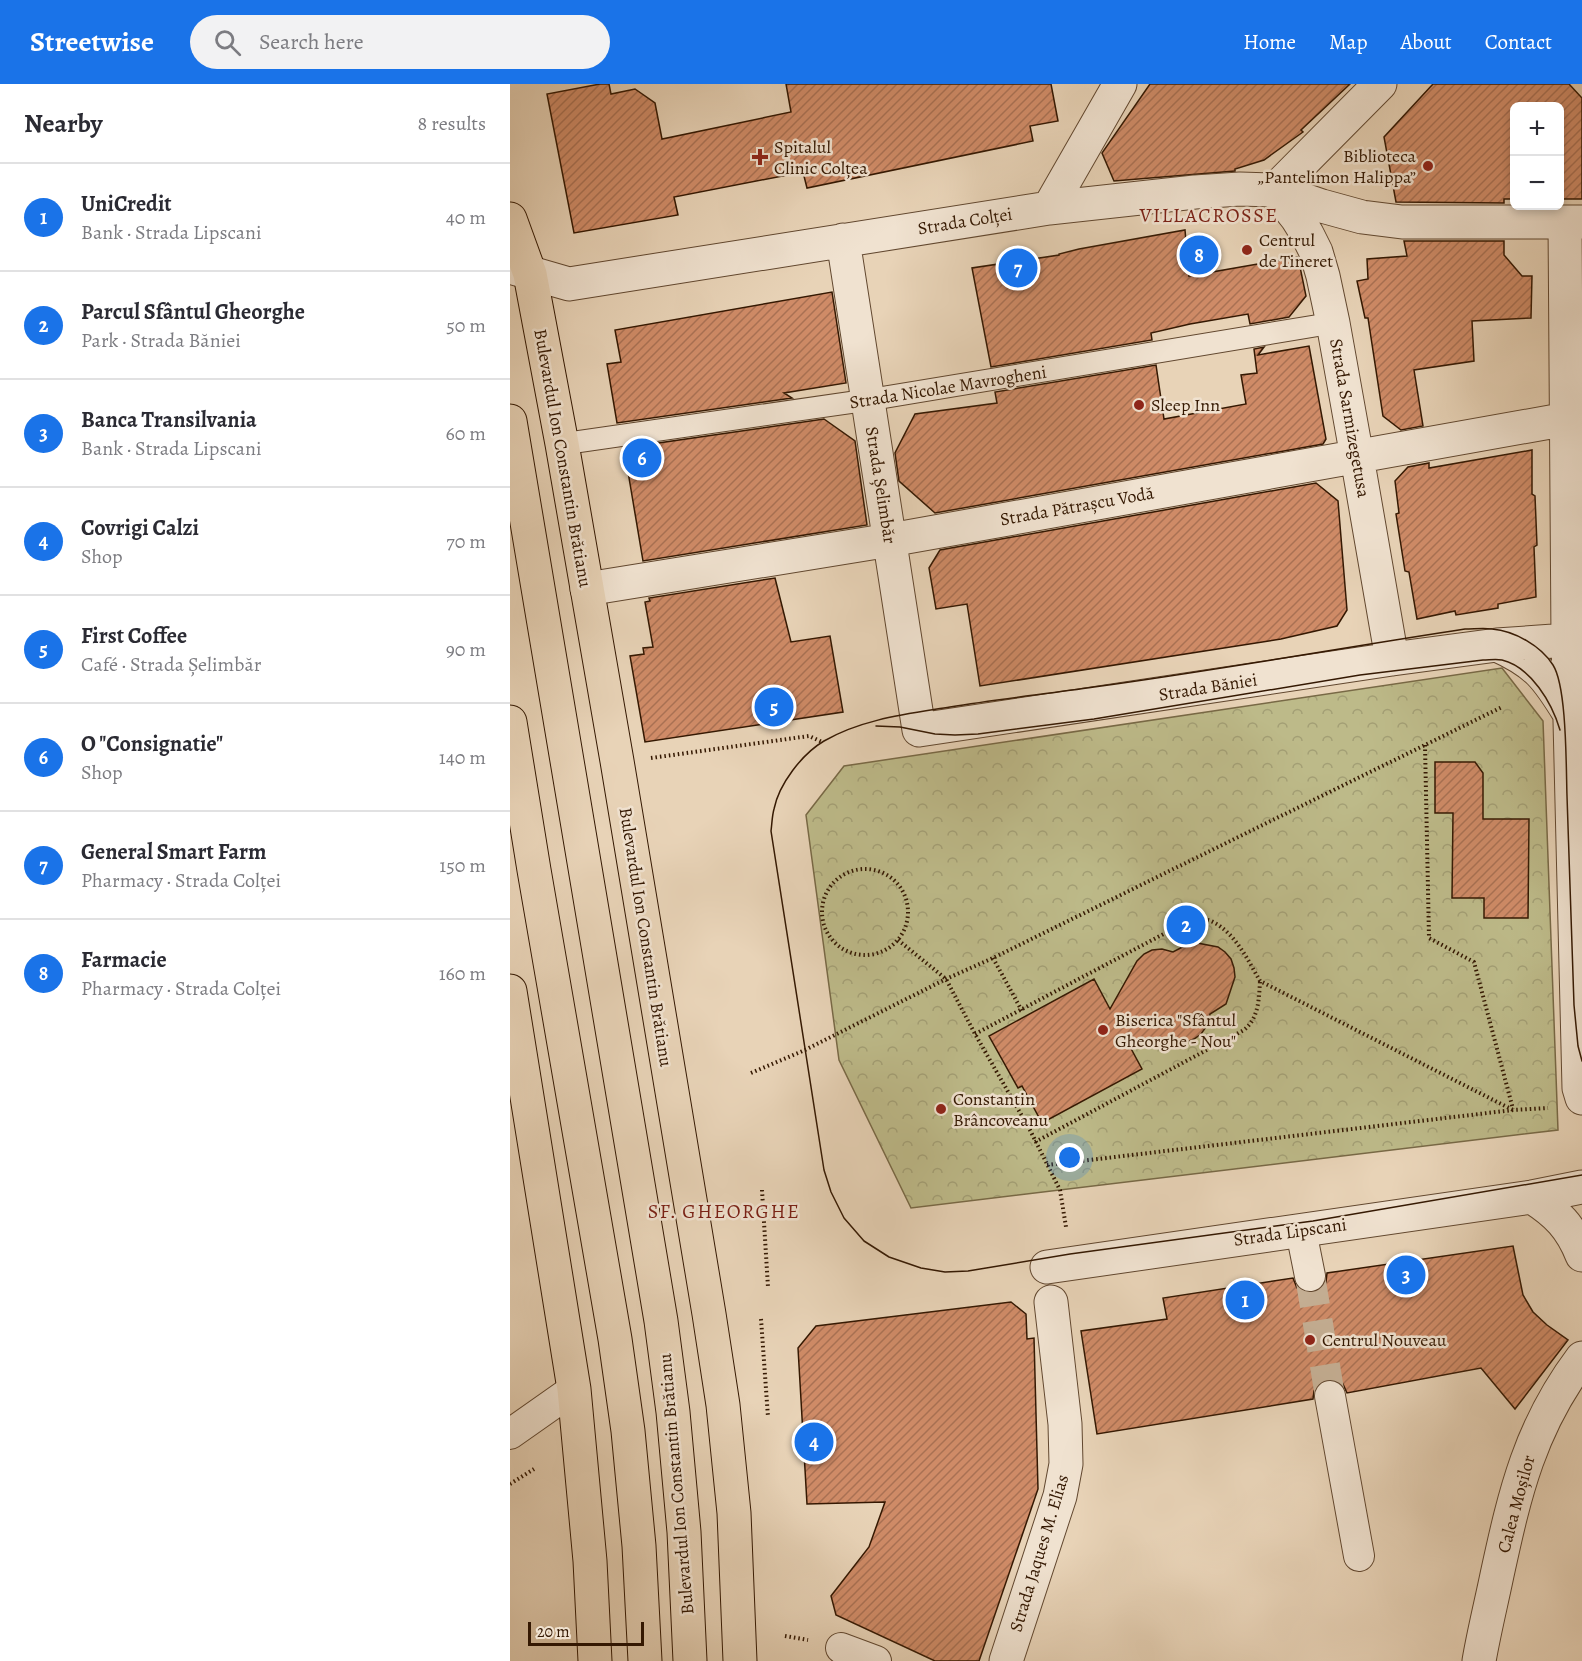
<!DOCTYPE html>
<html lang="en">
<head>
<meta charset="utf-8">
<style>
  :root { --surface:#fff; --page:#f2f2f3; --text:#2b2b33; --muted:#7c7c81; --line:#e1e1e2; --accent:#1a73e8 }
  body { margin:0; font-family:Alegreya,serif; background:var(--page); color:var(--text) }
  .controls { position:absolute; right:18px; top:18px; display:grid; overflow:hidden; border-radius:9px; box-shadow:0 3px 9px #0003 }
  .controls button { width:54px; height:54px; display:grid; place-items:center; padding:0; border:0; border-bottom:2px solid var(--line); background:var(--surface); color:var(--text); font:30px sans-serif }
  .scale { position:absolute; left:18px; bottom:15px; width:116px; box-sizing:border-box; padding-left:6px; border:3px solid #341802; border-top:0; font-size:16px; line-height:21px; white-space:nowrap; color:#341802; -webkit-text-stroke:4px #f0e2d0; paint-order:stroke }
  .you { position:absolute; left:560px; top:1074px; width:21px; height:21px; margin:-15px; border:4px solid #fff; border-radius:50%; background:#1a73e8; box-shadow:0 0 0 9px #1a73e833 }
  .badge { display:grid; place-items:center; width:39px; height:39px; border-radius:50%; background:var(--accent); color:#fff; font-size:20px; font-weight:700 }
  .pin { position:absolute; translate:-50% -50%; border:3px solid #fff; box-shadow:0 2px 6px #0006 }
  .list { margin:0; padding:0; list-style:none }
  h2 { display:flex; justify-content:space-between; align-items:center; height:78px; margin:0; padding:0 24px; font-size:26px }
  h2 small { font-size:20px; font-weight:400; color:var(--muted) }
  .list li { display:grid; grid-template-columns:39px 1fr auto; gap:18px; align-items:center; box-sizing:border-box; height:108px; padding:0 24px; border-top:2px solid var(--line) }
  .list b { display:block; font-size:22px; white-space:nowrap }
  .list p { margin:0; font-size:20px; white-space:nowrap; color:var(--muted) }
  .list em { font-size:20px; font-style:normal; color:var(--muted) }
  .icon { flex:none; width:33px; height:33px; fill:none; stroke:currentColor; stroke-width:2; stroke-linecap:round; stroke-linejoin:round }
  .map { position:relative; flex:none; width:1072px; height:1577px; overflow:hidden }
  header { display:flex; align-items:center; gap:36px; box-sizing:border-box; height:84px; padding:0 30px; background:var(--accent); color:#fff }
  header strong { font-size:28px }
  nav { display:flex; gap:33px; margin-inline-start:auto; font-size:21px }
  .search { width:420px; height:54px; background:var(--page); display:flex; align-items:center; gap:15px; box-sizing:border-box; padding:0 21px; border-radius:33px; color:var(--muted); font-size:22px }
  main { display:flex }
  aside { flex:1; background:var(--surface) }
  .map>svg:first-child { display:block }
  .park { fill:url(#park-crowns); stroke:#786946; stroke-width:1.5 }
  .building { fill:url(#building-hatch); stroke:#341802; stroke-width:1.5 }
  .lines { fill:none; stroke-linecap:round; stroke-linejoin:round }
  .pedestrian-tunnel { stroke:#c4ae93; stroke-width:30; stroke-dasharray:30 15; stroke-linecap:butt }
  .service-casing { stroke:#61472f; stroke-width:23 }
  .pedestrian-casing { stroke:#61472f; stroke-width:32 }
  .minor-casing { stroke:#61472f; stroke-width:35 }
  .tertiary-casing { stroke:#61472f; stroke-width:35 }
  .primary-casing { stroke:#341802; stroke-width:35 }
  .path { stroke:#341802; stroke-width:4; stroke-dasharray:1.5 3; stroke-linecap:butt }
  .service { stroke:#f0e2d0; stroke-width:21 }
  .pedestrian { stroke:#f0e2d0; stroke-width:30 }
  .minor { stroke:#f0e2d0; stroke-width:33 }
  .tertiary { stroke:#f0e2d0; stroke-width:33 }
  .primary { stroke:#e8d3b7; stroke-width:33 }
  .tram { stroke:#341802; stroke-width:1.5 }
  .poi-dot { fill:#8f2418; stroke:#f0e2d0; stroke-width:2 }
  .labels { text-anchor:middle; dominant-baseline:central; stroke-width:5; stroke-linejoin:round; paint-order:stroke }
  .poi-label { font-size:18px; fill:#341802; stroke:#f0e2d0; text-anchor:start }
  .street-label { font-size:18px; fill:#341802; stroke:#f0e2d0 }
  .neighbourhood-label { font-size:20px; letter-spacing:1.5px; fill:#7a1f14; stroke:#f0e2d0 }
</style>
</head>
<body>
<header>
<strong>Streetwise</strong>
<div class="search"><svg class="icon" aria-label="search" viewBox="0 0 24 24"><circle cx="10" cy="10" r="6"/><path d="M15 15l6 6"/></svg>Search here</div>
<nav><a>Home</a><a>Map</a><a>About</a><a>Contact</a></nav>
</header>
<main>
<aside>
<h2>Nearby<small>8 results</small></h2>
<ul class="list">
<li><span class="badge">1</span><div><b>UniCredit</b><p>Bank · Strada Lipscani</p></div><em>40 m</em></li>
<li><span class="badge">2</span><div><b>Parcul Sfântul Gheorghe</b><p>Park · Strada Băniei</p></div><em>50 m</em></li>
<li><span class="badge">3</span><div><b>Banca Transilvania</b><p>Bank · Strada Lipscani</p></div><em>60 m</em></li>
<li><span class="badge">4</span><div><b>Covrigi Calzi</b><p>Shop</p></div><em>70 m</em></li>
<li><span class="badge">5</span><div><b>First Coffee</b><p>Café · Strada Șelimbăr</p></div><em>90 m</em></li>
<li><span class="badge">6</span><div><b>O &quot;Consignatie&quot;</b><p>Shop</p></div><em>140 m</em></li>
<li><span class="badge">7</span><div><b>General Smart Farm</b><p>Pharmacy · Strada Colței</p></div><em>150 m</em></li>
<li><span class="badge">8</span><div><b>Farmacie</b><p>Pharmacy · Strada Colței</p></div><em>160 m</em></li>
</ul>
</aside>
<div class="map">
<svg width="1072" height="1577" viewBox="0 0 1072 1577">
  <defs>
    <pattern id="park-crowns" width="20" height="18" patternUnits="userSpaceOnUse" patternTransform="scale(1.5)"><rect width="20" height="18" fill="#bdba89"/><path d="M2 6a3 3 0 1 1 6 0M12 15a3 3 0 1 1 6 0" fill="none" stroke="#a39f75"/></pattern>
    <pattern id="building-hatch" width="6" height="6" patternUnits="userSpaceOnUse" patternTransform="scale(1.5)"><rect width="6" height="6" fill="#cf8b67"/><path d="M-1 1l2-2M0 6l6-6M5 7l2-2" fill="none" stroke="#a97153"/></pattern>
  </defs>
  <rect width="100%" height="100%" fill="#e8d3b7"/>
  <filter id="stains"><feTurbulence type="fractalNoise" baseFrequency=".00333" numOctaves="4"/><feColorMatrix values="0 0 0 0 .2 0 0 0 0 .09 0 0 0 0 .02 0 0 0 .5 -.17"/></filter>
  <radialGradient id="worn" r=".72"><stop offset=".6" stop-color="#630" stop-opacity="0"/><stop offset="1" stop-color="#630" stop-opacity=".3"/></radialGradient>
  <!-- park -->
  <path class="park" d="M992,584l41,53 15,409 -647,78 -72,-148 -33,-245 38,-49z"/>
  <!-- building -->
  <path class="building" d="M90,0h9l2,10 24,-5 20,14 7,36 129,-27 -5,-28h265l7,37 -28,5 3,15 -226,47 -4,-16 -129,25 4,18 -104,18 -27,-139z
    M640,0h200l-49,46 2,2 -39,28 -29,9v2l-121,10 -12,-28z
    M923,0h136l13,14v101h-22v-93h-45v93h-11v4l-108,-1 -12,-65z
    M675,146l4,46 109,-19 8,39 -17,21 -39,7 -2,-10 -58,10 -39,9 1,7 -161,27 -19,-99 87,-13v-1l20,-5z
    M894,157h100v14l18,21h10l-1,42 -59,3 2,40 -60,9 9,56 -22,4 -18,-14 -15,-98h-3l-8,-37 11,-2 -1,-20 40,-3z
    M322,208l14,91 -62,10 8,5 -175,25 -10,-59 14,-2 -6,-32z
    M799,262l17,93 -3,5 -388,69 -36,-32 -4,-28 20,-39 82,-11 -2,-11 161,-27 8,54 82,-15 -5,-29 16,-2 -3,-24 10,-2 -6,8z
    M314,335l31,22 12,84 -224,36 -19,-113z
    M1022,366v44l3,2 2,49 -3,2 2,50 -38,7v4l-42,7 -1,-4 -38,8 -8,-47 -4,-1 -9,-57 3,-1 -4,-32 13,-14 21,-4v5z
    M806,399l22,18 9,109 -10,16 -56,13 -301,47 -13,-82 -31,5 -7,-41 11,-18z
    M265,494l16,64 39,-6 13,76 -198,30 -15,-86 14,-2 -1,-6 10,-1 -8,-45 5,-1 -1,-3z
    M925,678h40l8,11v46h46l-1,99h-44v-20h-32l1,-85h-18z
    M682,858l26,5 7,5 6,7 3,9 1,9 -9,27 -16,10 -4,13 -5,7 -7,5 -9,4h-57l14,26 -100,54 -20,-37 -4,2 -29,-52 105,-57 16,30 27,-48 7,-7 8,-4 10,-1 11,3z
    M1003,1162l10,49 10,17 14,13 21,15 -53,69 -34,-41 -134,25 -4,-9 -7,-4 -8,-1 -10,4 -4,8 -1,8 -216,35 -16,-103 86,-12 -4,-21 130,-20 4,10 8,4 8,1 9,-4 4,-7 1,-9z
    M501,1218l15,12 1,25 7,-1 4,151 -59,172h-44l-99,-46 -5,-19 38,-49 16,-45 -78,2 -9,-156 18,-22z"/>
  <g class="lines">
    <!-- pedestrian-tunnel -->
    <path class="pedestrian-tunnel" d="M800,1192l20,120"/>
    <!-- service casing -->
    <g class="service-casing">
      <path id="service" d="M52,360l306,-44 465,-77"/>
    </g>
    <!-- pedestrian casing -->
    <g class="pedestrian-casing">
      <path id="pedestrian" d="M791,1147l9,45
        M820,1312l29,160
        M0,1350l64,-45
        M331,1564l35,13"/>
    </g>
    <!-- minor casing -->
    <g class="minor-casing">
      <path id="minor" d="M765,106l22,28 10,16 9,18 7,24 10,47 24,134 35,202
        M765,106l105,-106
        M539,124l71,-124
        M1055,138l3,417 11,449 3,10
        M333,156l76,490 473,-71 105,-14 85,-6
        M0,183l59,17 480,-76 146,-16 45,-3 35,1 47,16 40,11 40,5h180
        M77,505l303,-49 677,-121
        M987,561c40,18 50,32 72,68
        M1022,1113c25,16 39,30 50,58
        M537,1183l485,-70 50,-10
        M496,1577l54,-165 6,-32 -1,-40 -14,-122"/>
    </g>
    <!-- tertiary casing -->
    <g class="tertiary-casing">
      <path id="tertiary" d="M969,1577c5,-29 12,-57 18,-86 18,-83 33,-148 85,-217"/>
    </g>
    <!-- primary casing -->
    <g class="primary-casing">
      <path id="primary" d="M0,135l20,55 32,170 55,317 92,553 14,91 11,108 6,148
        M0,337l151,900 12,91 11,120 6,129
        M0,638l24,148 81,469 13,92 11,115 6,115
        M0,907l64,398 16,172 5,100"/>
    </g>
    <!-- path -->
    <path class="path" d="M915,661l4,193 45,24 39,147
      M141,674l158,-22 13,6
      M312 828a43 43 0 1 1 86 0a43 43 0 1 1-86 0Z
      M388,856l48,39 29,55 55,96 30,60 6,37
      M483,874l29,53
      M465,950l215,-114c7,-1 16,-2 23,2 22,11 35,38 47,59l253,129
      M241,989l54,-23 141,-71 47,-21 509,-251
      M525,1058l209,-112c15,-12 15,-32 16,-49
      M537,1081l466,-55 35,-2
      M252,1106l6,97
      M251,1235l7,98
      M0,1400l24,-15
      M275,1552l23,4"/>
    <!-- service -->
    <use href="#service" class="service"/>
    <!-- pedestrian -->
    <use href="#pedestrian" class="pedestrian"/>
    <!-- minor -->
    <use href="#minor" class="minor"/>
    <!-- tertiary -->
    <use href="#tertiary" class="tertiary"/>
    <!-- primary -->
    <use href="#primary" class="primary"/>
    <!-- tram -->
    <path class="tram" d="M366,642l24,1 35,7 20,1 23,-1 116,-15 266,-44 123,-15c6,0 13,-1 19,0 29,7 50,43 58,70
      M1072,977l-4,-15 -4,-41c-3,-70 -5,-140 -7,-209 -1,-29 0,-109 -14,-131 -12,-19 -38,-34 -61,-36 -8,-1 -18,0 -27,0 -124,19 -247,41 -371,58 -48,7 -96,12 -144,20 -43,7 -88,12 -126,34 -22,13 -45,43 -50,68 -2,7 -2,15 -3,22l53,339 7,22 13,26 20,23 25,16 32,11 24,4 23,-1 102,-17 243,-33 269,-46"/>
  </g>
  <!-- markers -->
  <g class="poi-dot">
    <path d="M247 64h6v6h6v6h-6v6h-6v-6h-6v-6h6z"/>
    <circle cx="918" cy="82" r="6"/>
    <circle cx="737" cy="166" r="6"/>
    <circle cx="629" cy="321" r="6"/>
    <circle cx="593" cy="946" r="6"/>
    <circle cx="431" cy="1025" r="6"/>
    <circle cx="800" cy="1256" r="6"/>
  </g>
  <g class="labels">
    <!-- poi labels -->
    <g class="poi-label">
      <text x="264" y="63">Spitalul<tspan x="264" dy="21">Clinic Colțea</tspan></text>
      <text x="906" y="72" text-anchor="end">Biblioteca<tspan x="906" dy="21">„Pantelimon Halippa”</tspan></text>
      <text x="749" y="156">Centrul<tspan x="749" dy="21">de Tineret</tspan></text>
      <text x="641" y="321">Sleep Inn</text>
      <text x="605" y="936">Biserica "Sfântul<tspan x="605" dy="21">Gheorghe - Nou"</tspan></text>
      <text x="443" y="1015">Constantin<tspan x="443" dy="21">Brâncoveanu</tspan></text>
      <text x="812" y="1256">Centrul Nouveau</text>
    </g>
    <!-- street labels -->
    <g class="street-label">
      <text transform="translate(455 137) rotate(-9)">Strada Colței</text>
      <text transform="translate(438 303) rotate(-9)">Strada Nicolae Mavrogheni</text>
      <text transform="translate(840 334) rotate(80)">Strada Sarmizegetusa</text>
      <text transform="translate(53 374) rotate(80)">Bulevardul Ion Constantin Brătianu</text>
      <text transform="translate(371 401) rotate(81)">Strada Șelimbăr</text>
      <text transform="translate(567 422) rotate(-10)">Strada Pătrașcu Vodă</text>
      <text transform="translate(698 603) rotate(-9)">Strada Băniei</text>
      <text transform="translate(136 853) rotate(81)">Bulevardul Ion Constantin Brătianu</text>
      <text transform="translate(780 1148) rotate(-8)">Strada Lipscani</text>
      <text transform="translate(166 1400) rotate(-95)">Bulevardul Ion Constantin Brătianu</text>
      <text transform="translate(1006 1420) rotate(-75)">Calea Moșilor</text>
      <text transform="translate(529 1469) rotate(-73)">Strada Jaques M. Elias</text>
    </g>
    <!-- neighbourhood labels -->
    <g class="neighbourhood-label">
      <text x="699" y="131">VILLACROSSE</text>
      <text x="214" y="1127">SF. GHEORGHE</text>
    </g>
  </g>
  <rect width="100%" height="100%" filter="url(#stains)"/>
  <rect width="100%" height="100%" fill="url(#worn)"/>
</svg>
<div class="controls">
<button>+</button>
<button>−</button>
</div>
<div class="scale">20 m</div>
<div class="you"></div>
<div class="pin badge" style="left:735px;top:1216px">1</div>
<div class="pin badge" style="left:676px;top:841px">2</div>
<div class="pin badge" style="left:896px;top:1191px">3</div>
<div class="pin badge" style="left:304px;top:1358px">4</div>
<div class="pin badge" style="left:264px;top:623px">5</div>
<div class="pin badge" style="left:132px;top:374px">6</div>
<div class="pin badge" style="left:508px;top:184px">7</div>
<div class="pin badge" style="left:689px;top:171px">8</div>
</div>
</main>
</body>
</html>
